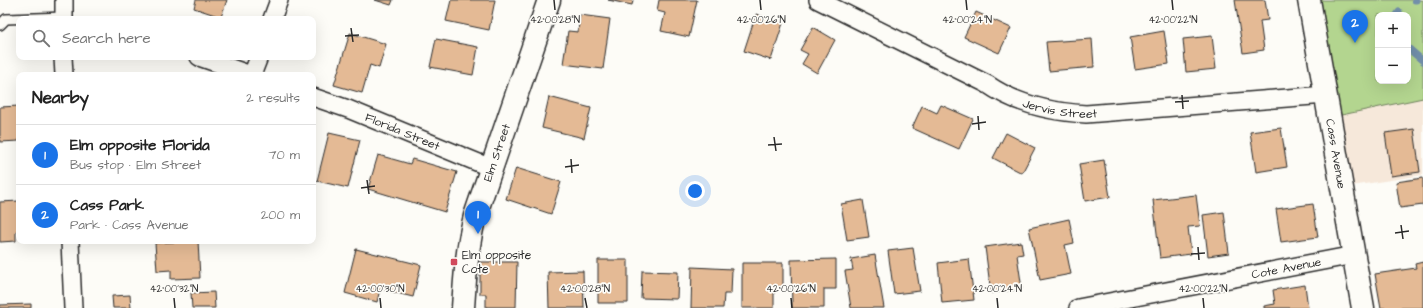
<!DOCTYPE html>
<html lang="en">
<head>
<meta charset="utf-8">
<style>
  :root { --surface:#fff; --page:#f2f2f2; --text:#222; --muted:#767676; --line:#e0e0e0; --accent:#1a73e8 }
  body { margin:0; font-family:"Architects Daughter",sans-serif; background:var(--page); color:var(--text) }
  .controls { position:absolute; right:12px; top:12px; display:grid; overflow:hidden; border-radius:8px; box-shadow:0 4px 16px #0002 }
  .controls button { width:36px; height:36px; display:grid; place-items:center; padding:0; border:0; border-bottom:1px solid var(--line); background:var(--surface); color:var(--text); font:20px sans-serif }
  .you { position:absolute; left:695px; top:191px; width:14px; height:14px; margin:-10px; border:3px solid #fff; border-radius:50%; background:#1a73e8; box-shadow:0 0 0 6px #1a73e833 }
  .badge { display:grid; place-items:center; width:26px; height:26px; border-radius:50%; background:var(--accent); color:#fff; font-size:13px; font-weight:700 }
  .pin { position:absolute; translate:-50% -33px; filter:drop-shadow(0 1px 2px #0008) }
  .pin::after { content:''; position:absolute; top:21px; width:14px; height:12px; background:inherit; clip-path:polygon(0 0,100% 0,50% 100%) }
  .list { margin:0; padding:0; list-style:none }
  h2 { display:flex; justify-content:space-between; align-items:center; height:52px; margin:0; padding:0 16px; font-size:17px }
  h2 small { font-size:13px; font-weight:400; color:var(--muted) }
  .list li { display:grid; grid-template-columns:26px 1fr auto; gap:12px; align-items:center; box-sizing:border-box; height:60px; padding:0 16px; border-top:1px solid var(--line) }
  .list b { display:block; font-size:15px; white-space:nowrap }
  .list p { margin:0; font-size:13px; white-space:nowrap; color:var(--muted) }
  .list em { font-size:13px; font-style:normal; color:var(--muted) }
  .icon { flex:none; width:22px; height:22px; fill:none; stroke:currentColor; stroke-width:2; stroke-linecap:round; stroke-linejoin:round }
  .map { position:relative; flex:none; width:1423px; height:308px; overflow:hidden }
  .search { position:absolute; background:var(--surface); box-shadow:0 4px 16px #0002; left:16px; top:16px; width:300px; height:44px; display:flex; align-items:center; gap:10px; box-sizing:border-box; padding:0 14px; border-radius:8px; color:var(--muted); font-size:15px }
  .panel { position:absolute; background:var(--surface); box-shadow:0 4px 16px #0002; left:16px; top:72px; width:300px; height:172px; border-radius:8px }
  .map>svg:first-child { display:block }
  .built { fill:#f6e8da }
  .green { fill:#b3d58f; stroke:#6f805d; fill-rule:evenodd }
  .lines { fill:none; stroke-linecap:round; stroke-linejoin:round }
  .stream { stroke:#728faa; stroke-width:7 }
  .building { fill:#e4ba95; stroke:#2b2b2b }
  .lane-casing { stroke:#2b2b2b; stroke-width:12 }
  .street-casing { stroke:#2b2b2b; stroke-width:20 }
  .secondary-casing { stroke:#2b2b2b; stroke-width:25 }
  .lane { stroke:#fdfcf7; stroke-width:9 }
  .street { stroke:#fdfcf7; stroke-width:17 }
  .secondary { stroke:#fdfcf7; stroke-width:22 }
  .ticks { fill:none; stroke:#2b2b2b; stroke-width:1.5 }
  .poi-dot { fill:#d1495b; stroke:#fdfcf7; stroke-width:1.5 }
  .labels { text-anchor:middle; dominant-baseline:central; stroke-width:3.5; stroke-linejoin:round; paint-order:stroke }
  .street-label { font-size:12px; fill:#2b2b2b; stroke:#fdfcf7 }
  .poi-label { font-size:12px; fill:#2b2b2b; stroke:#fdfcf7; text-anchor:start }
  .ticks-label { font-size:10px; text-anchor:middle; fill:#2b2b2b; stroke:#fdfcf7; stroke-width:3.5; stroke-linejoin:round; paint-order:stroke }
</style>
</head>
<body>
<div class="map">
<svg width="1423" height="308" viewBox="0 0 1423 308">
  <rect width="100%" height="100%" fill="#fdfcf7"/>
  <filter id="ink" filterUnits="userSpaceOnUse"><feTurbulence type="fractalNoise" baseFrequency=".025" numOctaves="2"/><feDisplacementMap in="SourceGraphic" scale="8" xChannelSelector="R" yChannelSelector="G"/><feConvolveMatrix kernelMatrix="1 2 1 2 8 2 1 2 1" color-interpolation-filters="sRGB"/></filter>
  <g filter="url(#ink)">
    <!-- built -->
    <path class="built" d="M1423,98v77l-78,12 -13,-70z"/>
    <!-- green -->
    <path class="green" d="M1308,0h115v98l-91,19zM1378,15h30v66h-30z"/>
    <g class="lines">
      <!-- stream -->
      <path class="stream" d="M1415,0h1
        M1397,15l2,-3
        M1408,48l15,13"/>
    </g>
    <!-- building -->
    <path class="building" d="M196,0h31l-6,17 -27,-9z
      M375,0h18l-2,5z
      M451,0h44l-6,30 -43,-9z
      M608,0h25l-1,5z
      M659,0h38l-8,37 -28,-6 4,-18 -8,-2z
      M1235,0h30l3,20 -8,1 4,29 -21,3z
      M976,12l35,16 -12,25 -35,-16z
      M756,14l27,9 -12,37 -27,-9z
      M580,15l30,4 -7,50 -40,-5 5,-33 10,1z
      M813,27l22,13 -18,33 -15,-9 6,-10 -8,-4z
      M1164,31l5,33 -34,5 -5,-32z
      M350,33l36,11 -7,24 -9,-3 -8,28 -28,-8z
      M1212,36l4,33 -30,3 -3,-33z
      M436,39l42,8 -5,28 -43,-8z
      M1092,39l2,28 -45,4 -3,-29z
      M549,97l42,11 -7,30 -42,-10z
      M941,105l32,14 -14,30 -47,-21 10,-22 15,7z
      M19,106v35l-19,1v-35z
      M1281,128l6,39 -31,5 -6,-40z
      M1414,129l6,43 -29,4 -6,-43z
      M329,133l31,7 -12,48 -31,-7z
      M1006,133l29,15 -13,25 -29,-15z
      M378,155l32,9 2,-5 45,13 -12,40 -77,-23z
      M1104,160l6,37 -25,4 -6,-37z
      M516,168l45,14 -10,32 -45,-15z
      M1423,178v27l-23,3 -4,-26z
      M1196,195l4,31 -12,1 3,27 -31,4 -7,-58z
      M863,200l6,37 -22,3 -6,-36z
      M19,201v30h-3v10l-16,1v-40z
      M1313,204l5,33 -37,5 -5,-33z
      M1224,212l5,41 -21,3 -5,-41z
      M1069,219l5,24 -9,2 6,29 -31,6 -11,-52z
      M198,241l2,37 -29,1v-9l-14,1 -2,-28z
      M1021,242l2,12 -6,1 5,34 -31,4 -6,-46z
      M913,248l7,43 -26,3 -6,-43z
      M356,249l65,16 -8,32 -33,-8 -3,13 -32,-9z
      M875,255l9,53h-33l-6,-37 8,-1 -2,-11z
      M836,259v30h-12v19h-32l-1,-48z
      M969,259l5,41 -32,3 -4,-40z
      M598,260h30v43h-30z
      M480,262h37l-1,45h-30v-13h-6z
      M1423,262v46h-42l-6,-34 41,-6 -1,-4z
      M742,263h41v24h-9v21h-32z
      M692,267l40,2 -1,25h-7l-1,14h-32z
      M583,271l1,37h-35l-1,-36z
      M642,271l36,1 -1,27 -36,-1z
      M1305,285l3,23h-44v-2l11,-2 -2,-14z
      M214,292l1,16h-23l-1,-15z
      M130,295l1,13h-18l-1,-12z
      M31,304v4h-31v-3z"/>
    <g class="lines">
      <!-- lane casing -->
      <g class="lane-casing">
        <path id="lane" d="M0,25l6,-6 58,-2"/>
      </g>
      <!-- street casing -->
      <g class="street-casing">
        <g id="street">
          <path id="s1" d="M818,0l169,84c30,21 64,28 99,30l240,-19"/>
          <path d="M64,19v-19"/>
          <path d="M272,19l7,-19"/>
          <path d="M63,57l1,18"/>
          <path d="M199,57l52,18"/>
          <path d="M252,75l7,-18"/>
          <path id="s2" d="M313,97l35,12 143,59"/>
          <path d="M70,241l3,67"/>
          <path id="s3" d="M1078,308l276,-53"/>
        </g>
      </g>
      <!-- secondary casing -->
      <g class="secondary-casing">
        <g id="secondary">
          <path id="s4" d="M1309,0l54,308"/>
          <path id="s5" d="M463,308c2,-31 4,-61 12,-92l74,-216"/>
        </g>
      </g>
      <!-- lane -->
      <use href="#lane" class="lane"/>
      <!-- street -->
      <use href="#street" class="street"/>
      <!-- secondary -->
      <use href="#secondary" class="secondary"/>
    </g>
  </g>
  <!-- ticks -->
  <path class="ticks" d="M554,0l1,10M760,0l1,10M966,0l1,10M1172,0l1,10M351,28l2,14M345,36l14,-1M1182,95l1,14M1175,102l14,-1M978,116l1,14M972,124l14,-2M774,137l2,14M768,145l14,-1M571,159l1,14M565,167l14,-2M367,180l2,14M361,188l14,-2M1401,225l2,14M1395,233l14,-2M1198,247l1,13M1191,254l14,-1M174,298l1,10M380,298l1,10M585,298l2,10M791,298l1,10M997,298l1,10M1203,298l1,10"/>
  <!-- markers -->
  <rect class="poi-dot" x="450" y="258" width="8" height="8" rx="2"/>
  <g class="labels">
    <!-- street labels -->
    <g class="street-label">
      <text stroke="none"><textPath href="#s1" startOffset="267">Jervis Street</textPath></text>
      <text stroke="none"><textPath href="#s2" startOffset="96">Florida Street</textPath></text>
      <text stroke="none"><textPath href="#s5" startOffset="160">Elm Street</textPath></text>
      <text stroke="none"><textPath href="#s4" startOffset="156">Cass Avenue</textPath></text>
      <text stroke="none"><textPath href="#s3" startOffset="212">Cote Avenue</textPath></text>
    </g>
    <!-- poi labels -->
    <g class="poi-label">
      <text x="462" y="255">Elm opposite<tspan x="462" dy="14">Cote</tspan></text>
    </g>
  </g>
  <g class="ticks-label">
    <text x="555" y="23">42°00'28"N</text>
    <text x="761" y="23">42°00'26"N</text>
    <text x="967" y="23">42°00'24"N</text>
    <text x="1173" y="23">42°00'22"N</text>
    <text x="174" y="292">42°00'32"N</text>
    <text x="380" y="292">42°00'30"N</text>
    <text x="585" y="292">42°00'28"N</text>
    <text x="791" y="292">42°00'26"N</text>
    <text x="997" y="292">42°00'24"N</text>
    <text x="1203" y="292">42°00'22"N</text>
  </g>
</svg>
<div class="controls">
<button>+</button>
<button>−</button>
</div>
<div class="you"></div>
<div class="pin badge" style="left:478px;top:234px">1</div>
<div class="pin badge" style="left:1355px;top:43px">2</div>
<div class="search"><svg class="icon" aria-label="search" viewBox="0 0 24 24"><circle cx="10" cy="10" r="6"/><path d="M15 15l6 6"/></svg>Search here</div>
<section class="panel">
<h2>Nearby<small>2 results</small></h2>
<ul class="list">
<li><span class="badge">1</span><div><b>Elm opposite Florida</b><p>Bus stop · Elm Street</p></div><em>70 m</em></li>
<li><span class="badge">2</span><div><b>Cass Park</b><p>Park · Cass Avenue</p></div><em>200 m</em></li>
</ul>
</section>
</div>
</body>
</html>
